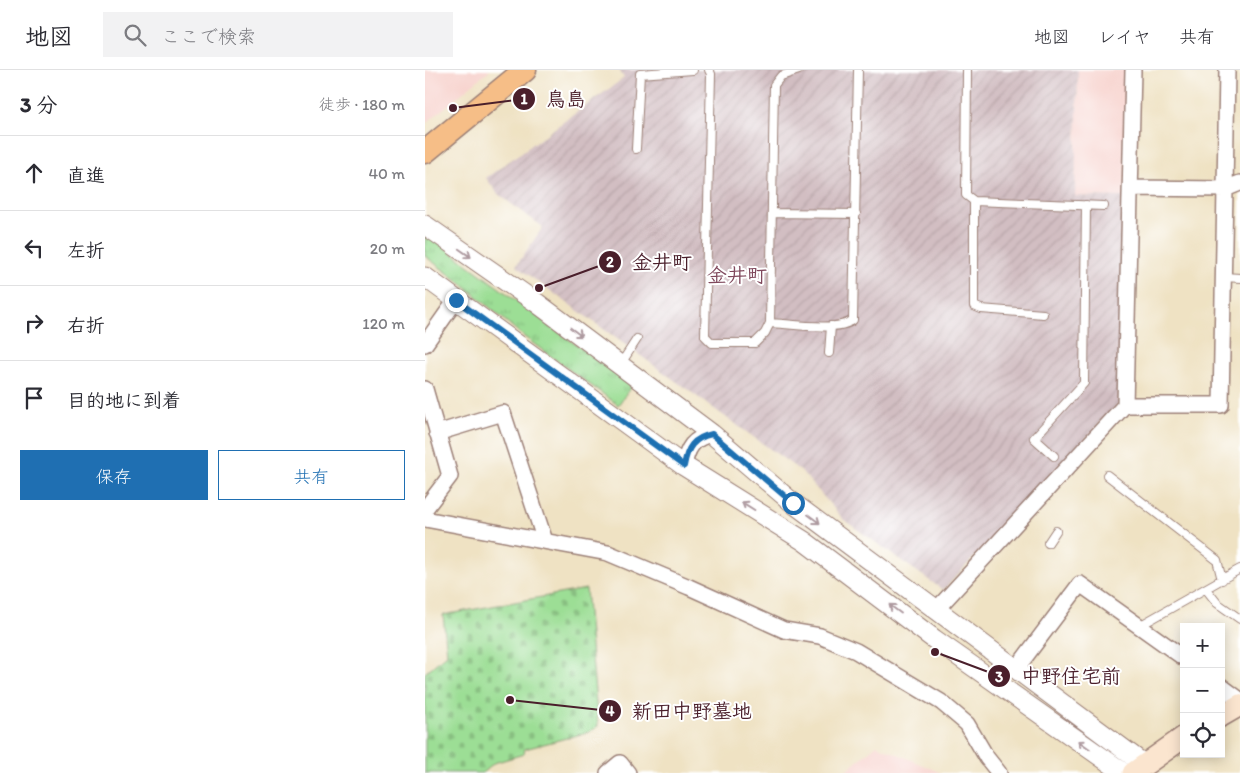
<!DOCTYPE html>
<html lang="ja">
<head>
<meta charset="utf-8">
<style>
  :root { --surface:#fff; --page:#f2f2f3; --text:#2b2b33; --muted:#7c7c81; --line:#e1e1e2; --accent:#1f6fb2 }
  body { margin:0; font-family:Itim,"Klee One",sans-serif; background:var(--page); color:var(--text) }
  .controls { position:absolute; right:15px; bottom:15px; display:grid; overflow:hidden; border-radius:0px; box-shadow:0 2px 12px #0003 }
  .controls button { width:45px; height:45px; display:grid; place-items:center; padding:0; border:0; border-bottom:1px solid var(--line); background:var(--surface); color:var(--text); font:25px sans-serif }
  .stop { position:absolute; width:15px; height:15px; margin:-11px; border:4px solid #1f6fb2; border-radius:50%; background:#fff }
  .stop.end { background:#1f6fb2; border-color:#fff; box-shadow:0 1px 5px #0008 }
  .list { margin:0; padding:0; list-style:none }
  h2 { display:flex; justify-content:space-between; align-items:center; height:65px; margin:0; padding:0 20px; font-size:21px }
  h2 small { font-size:16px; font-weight:400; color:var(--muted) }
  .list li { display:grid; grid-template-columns:32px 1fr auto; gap:15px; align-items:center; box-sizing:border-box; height:75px; padding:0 20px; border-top:1px solid var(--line) }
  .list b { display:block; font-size:19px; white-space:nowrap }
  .list em { font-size:16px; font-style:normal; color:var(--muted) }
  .actions { display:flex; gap:10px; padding:15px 20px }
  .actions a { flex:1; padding:11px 0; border:1px solid var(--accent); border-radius:0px; text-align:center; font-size:18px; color:var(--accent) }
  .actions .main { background:var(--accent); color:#fff }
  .icon { flex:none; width:28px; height:28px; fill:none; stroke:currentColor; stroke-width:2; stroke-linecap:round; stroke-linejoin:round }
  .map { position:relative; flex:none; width:815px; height:703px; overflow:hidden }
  header { display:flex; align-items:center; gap:30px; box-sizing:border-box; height:70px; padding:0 25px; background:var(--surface); border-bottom:1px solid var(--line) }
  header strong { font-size:24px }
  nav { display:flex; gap:28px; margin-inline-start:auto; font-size:18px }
  .search { width:350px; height:45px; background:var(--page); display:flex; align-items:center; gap:12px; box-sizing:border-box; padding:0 18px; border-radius:0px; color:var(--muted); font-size:19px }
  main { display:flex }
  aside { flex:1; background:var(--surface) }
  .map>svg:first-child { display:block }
  .built { fill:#f7d0cb }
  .industrial { fill:url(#industrial-furrows) }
  .grass { fill:url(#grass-tufts); stroke:#737e60 }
  .cemetery { fill:url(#cemetery-stones); stroke:#737e60 }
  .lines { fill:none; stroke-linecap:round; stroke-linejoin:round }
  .service-casing { stroke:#9c8077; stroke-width:10 }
  .minor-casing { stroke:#9c8077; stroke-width:18 }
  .tertiary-casing { stroke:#9c8077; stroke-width:21 }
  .secondary-casing { stroke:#9c8077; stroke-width:24 }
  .primary-casing { stroke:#9c8077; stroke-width:25 }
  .service { stroke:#fff; stroke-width:8 }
  .minor { stroke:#fff; stroke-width:15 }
  .tertiary { stroke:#fff; stroke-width:19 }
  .secondary { stroke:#fbe5cf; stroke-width:21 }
  .primary { stroke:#f6be87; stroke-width:22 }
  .oneway { stroke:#ae9aa0 }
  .route { stroke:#1f6fb2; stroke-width:6 }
  .labels { text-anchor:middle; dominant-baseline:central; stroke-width:4; stroke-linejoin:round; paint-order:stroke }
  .neighbourhood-label { font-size:20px; font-weight:bold; fill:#80495d; stroke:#fff }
  .leader { fill:none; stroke:#4a1f2b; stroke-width:2 }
  .callout-dot { fill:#4a1f2b; stroke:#fff; stroke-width:2 }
  .mark-label { font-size:15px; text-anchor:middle; font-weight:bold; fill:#fff }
  .callout-label { font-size:20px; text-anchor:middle; font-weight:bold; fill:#4a1f2b; stroke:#fff; stroke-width:4; stroke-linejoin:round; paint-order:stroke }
</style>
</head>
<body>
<header>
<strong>地図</strong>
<div class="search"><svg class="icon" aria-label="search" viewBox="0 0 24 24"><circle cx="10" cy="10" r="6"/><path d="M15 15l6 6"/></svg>ここで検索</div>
<nav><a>地図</a><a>レイヤ</a><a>共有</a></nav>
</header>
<main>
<aside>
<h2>3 分<small>徒歩 · 180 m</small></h2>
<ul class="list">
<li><svg class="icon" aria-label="ahead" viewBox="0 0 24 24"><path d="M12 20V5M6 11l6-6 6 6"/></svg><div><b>直進</b></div><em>40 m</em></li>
<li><svg class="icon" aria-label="left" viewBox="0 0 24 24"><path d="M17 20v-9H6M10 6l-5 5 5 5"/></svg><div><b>左折</b></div><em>20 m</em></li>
<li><svg class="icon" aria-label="right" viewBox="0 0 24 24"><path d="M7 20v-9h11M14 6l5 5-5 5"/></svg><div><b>右折</b></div><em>120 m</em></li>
<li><svg class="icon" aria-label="arrive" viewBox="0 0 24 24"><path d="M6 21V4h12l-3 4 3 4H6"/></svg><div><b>目的地に到着</b></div></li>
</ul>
<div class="actions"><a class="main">保存</a><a>共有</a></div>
</aside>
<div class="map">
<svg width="815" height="703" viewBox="0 0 815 703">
  <defs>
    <pattern id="industrial-furrows" width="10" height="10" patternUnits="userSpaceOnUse" patternTransform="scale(1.25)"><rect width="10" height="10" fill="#d2bec2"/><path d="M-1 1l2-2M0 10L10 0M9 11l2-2" fill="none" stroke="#b6a3a7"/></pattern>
    <pattern id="grass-tufts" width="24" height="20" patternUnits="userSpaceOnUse" patternTransform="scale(1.25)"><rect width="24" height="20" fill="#9cde95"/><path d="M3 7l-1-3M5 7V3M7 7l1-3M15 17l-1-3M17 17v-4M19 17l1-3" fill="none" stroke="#88be81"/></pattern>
    <pattern id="cemetery-stones" width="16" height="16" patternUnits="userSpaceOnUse" patternTransform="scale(1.25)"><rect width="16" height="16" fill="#9cde95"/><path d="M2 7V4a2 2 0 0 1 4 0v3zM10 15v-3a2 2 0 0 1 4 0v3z" fill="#88be81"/></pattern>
  </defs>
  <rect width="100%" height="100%" fill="#fff"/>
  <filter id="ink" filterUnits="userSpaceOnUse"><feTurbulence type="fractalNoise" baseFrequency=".02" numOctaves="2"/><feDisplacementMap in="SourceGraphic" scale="10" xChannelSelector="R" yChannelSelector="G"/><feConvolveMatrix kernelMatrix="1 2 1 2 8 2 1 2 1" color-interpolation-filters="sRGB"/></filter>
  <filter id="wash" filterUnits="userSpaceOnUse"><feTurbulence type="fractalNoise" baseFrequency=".0096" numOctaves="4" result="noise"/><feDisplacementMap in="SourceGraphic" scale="20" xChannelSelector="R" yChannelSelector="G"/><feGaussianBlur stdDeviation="1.12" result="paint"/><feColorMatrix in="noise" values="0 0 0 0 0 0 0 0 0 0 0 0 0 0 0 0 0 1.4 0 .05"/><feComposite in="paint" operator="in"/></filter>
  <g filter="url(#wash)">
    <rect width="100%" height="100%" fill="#efe2c3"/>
    <!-- built -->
    <path class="built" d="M0,0h65l-65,54z
      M653,0h50l-3,127 -50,-1z
      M452,675l64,28h-98z"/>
    <!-- industrial -->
    <path class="industrial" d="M194,0h459l-3,126 50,1 -6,207 -176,186 -99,-70 -42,-48 -286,-206 27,-39 -45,-33 -12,-16 138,-100z"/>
    <!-- grass -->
    <path class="grass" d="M0,163l207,153 -14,19 -95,-69 -58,-50 -40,-30z"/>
    <!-- cemetery -->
    <path class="cemetery" d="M161,519l12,137 -9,6 -64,17 -1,5 -30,9 -12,10h-57v-100l22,-19 -4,-39z"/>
  </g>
  <g filter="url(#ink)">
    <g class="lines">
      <!-- service casing -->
      <g class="service-casing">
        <path id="service" d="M284,0l2,4 -6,262 7,7h43l10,-10 5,-10 4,-238 7,-9 18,-6
          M542,0l-1,125 8,6 130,5
          M211,79l4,-75 53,-4
          M549,131v105l7,3 62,5
          M347,143l84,1
          M799,207l16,1
          M345,253c21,1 68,9 83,-3l5,-250
          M404,283l2,-27
          M195,295l17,-26
          M629,386l-20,-18 50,-55 2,-178
          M682,405l110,85 5,20
          M623,473l8,-12
          M781,519l11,14 23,16
          M716,555l99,-56"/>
      </g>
      <!-- minor casing -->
      <g class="minor-casing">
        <path id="minor" d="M706,118l94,1 2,-119
          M0,274l31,-44
          M0,319l25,87 -25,33
          M700,335h96l4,-216 15,-6
          M12,363l66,-20 42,128
          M259,396c3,-18 9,-28 28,-32
          M0,449l183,34 81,34 95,43 36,6 36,15 85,51 26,22 20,34 12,15
          M511,540l189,-205 8,-335
          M591,599l64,-85 104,74
          M796,616l19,14
          M183,703l12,-10 8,10"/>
      </g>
      <!-- tertiary casing -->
      <g class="tertiary-casing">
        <path id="tertiary" d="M0,155l112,78 175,131 81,69 352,262
          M0,207l259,189 120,75 130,98 190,134"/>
      </g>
      <!-- secondary casing -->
      <g class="secondary-casing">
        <path id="secondary" d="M796,646l19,-11
          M708,703l51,-36"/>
      </g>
      <!-- primary casing -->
      <g class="primary-casing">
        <path id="primary" d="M0,82l100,-82"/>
      </g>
      <!-- service -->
      <use href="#service" class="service"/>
      <!-- minor -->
      <use href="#minor" class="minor"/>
      <!-- tertiary -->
      <use href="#tertiary" class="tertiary"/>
      <!-- secondary -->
      <use href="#secondary" class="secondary"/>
      <!-- primary -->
      <use href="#primary" class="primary"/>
    </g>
    <!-- one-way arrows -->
    <defs><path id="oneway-shaft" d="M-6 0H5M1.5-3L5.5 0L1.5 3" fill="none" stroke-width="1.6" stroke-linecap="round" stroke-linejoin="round" transform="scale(1.25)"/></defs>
    <g class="oneway">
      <use href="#oneway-shaft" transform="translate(40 183) rotate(35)"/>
      <use href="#oneway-shaft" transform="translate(151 262) rotate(37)"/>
      <use href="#oneway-shaft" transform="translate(323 436) rotate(-148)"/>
      <use href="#oneway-shaft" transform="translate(389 449) rotate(37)"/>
      <use href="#oneway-shaft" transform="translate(470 539) rotate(-143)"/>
      <use href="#oneway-shaft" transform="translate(659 675) rotate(-145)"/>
    </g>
  </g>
  <g class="lines" filter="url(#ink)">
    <!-- route -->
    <path class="route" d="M31,230l228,166c3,-18 9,-28 28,-32l81,69"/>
  </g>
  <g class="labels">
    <!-- neighbourhood labels -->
    <g class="neighbourhood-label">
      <text x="312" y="205">金井町</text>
    </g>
  </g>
  <!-- callouts -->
  <path class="leader" d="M28 38L99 29M114 218L185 192M510 582L574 606M85 630L185 641"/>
  <g class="callout-dot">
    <circle cx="28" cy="38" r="5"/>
    <circle cx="114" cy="218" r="5"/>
    <circle cx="510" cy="582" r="5"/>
    <circle cx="85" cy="630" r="5"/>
    <circle cx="99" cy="29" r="12"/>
    <circle cx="185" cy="192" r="12"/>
    <circle cx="574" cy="606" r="12"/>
    <circle cx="185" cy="641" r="12"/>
  </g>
  <g class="mark-label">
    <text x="99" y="34">1</text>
    <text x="185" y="197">2</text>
    <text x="574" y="612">3</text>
    <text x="185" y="646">4</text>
  </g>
  <g class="callout-label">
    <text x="141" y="36">鳥島</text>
    <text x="237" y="199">金井町</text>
    <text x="646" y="613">中野住宅前</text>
    <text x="267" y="648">新田中野墓地</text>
  </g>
</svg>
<div class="controls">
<button>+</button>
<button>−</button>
<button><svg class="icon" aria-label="locate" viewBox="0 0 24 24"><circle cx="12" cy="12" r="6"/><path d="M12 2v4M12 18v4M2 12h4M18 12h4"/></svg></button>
</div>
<div class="stop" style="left:368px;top:433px"></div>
<div class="stop end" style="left:31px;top:230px"></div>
</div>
</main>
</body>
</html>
